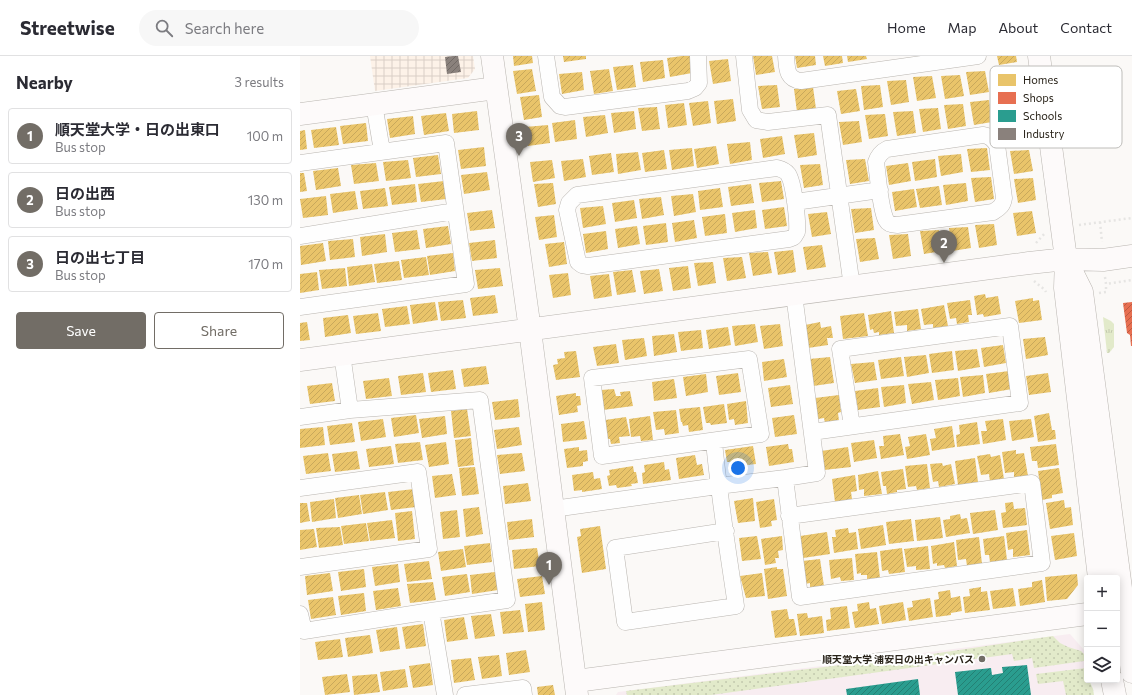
<!DOCTYPE html>
<html lang="en">
<head>
<meta charset="utf-8">
<style>
  :root { --surface:#fff; --page:#f7f7f7; --text:#2b2b33; --muted:#7c7c81; --line:#e1e1e2; --accent:#726d66 }
  body { margin:0; font-family:Commissioner,"Noto Sans JP",sans-serif; background:var(--page); color:var(--text) }
  .controls { position:absolute; right:12px; bottom:12px; display:grid; overflow:hidden; border-radius:4px; box-shadow:0 2px 10px #0003 }
  .controls button { width:36px; height:36px; display:grid; place-items:center; padding:0; border:0; border-bottom:1px solid var(--line); background:var(--surface); color:var(--text); font:20px sans-serif }
  .you { position:absolute; left:438px; top:412px; width:14px; height:14px; margin:-10px; border:3px solid #fff; border-radius:50%; background:#1a73e8; box-shadow:0 0 0 6px #1a73e833 }
  .badge { display:grid; place-items:center; width:26px; height:26px; border-radius:50%; background:var(--accent); color:#fff; font-size:13px; font-weight:700 }
  .pin { position:absolute; translate:-50% -33px; filter:drop-shadow(0 1px 2px #0008) }
  .pin::after { content:''; position:absolute; top:21px; width:14px; height:12px; background:inherit; clip-path:polygon(0 0,100% 0,50% 100%) }
  .list { margin:0; padding:0; list-style:none }
  h2 { display:flex; justify-content:space-between; align-items:center; height:52px; margin:0; padding:0 16px; font-size:17px }
  h2 small { font-size:13px; font-weight:400; color:var(--muted) }
  .list li { display:grid; grid-template-columns:26px 1fr auto; gap:12px; align-items:center; box-sizing:border-box; height:56px; margin:0 8px 8px; padding:0 8px; border:1px solid var(--line); border-radius:4px }
  .list b { display:block; font-size:15px; white-space:nowrap }
  .list p { margin:0; font-size:13px; white-space:nowrap; color:var(--muted) }
  .list em { font-size:13px; font-style:normal; color:var(--muted) }
  .actions { display:flex; gap:8px; padding:12px 16px }
  .actions a { flex:1; padding:9px 0; border:1px solid var(--accent); border-radius:4px; text-align:center; font-size:14px; color:var(--accent) }
  .actions .main { background:var(--accent); color:#fff }
  .icon { flex:none; width:22px; height:22px; fill:none; stroke:currentColor; stroke-width:2; stroke-linecap:round; stroke-linejoin:round }
  .map { position:relative; flex:none; width:832px; height:639px; overflow:hidden }
  header { display:flex; align-items:center; gap:24px; box-sizing:border-box; height:56px; padding:0 20px; background:var(--surface); border-bottom:1px solid var(--line) }
  header strong { font-size:19px }
  nav { display:flex; gap:22px; margin-inline-start:auto; font-size:14px }
  .search { width:280px; height:36px; background:var(--page); display:flex; align-items:center; gap:10px; box-sizing:border-box; padding:0 14px; border-radius:22px; color:var(--muted); font-size:15px }
  main { display:flex }
  aside { flex:1; background:var(--surface) }
  .map>svg:first-child { display:block }
  .industrial { fill:url(#industrial-grid) }
  .education { fill:#f8edf1 }
  .grass { fill:url(#grass-tufts) }
  .garden { fill:url(#garden-dots) }
  .homes { fill:url(#homes-hatch) }
  .shops { fill:url(#shops-hatch) }
  .schools { fill:url(#schools-hatch) }
  .industry { fill:url(#industry-hatch) }
  .lines { fill:none; stroke-linecap:round; stroke-linejoin:round }
  .street-casing { stroke:#b9b5b0; stroke-width:17 }
  .secondary-casing { stroke:#b9b5b0; stroke-width:23 }
  .path { stroke:#e6e5e3; stroke-width:2.5; stroke-dasharray:2 3; stroke-linecap:butt }
  .street { stroke:#fefefe; stroke-width:16 }
  .secondary { stroke:#fdfafa; stroke-width:22 }
  .poi-dot { fill:#726d66; stroke:#fff; stroke-width:1.5 }
  .labels { text-anchor:middle; dominant-baseline:central; stroke-width:4; stroke-linejoin:round; paint-order:stroke }
  .poi-label { font-size:10px; font-weight:bold; fill:#282218; stroke:#fff; text-anchor:end }
  .key { fill:#fff; stroke:#bebdba; stroke-width:1 }
  .key-label { font-size:11px; fill:#282218 }
</style>
</head>
<body>
<header>
<strong>Streetwise</strong>
<div class="search"><svg class="icon" aria-label="search" viewBox="0 0 24 24"><circle cx="10" cy="10" r="6"/><path d="M15 15l6 6"/></svg>Search here</div>
<nav><a>Home</a><a>Map</a><a>About</a><a>Contact</a></nav>
</header>
<main>
<aside>
<h2>Nearby<small>3 results</small></h2>
<ul class="list">
<li><span class="badge">1</span><div><b>順天堂大学・日の出東口</b><p>Bus stop</p></div><em>100 m</em></li>
<li><span class="badge">2</span><div><b>日の出西</b><p>Bus stop</p></div><em>130 m</em></li>
<li><span class="badge">3</span><div><b>日の出七丁目</b><p>Bus stop</p></div><em>170 m</em></li>
</ul>
<div class="actions"><a class="main">Save</a><a>Share</a></div>
</aside>
<div class="map">
<svg width="832" height="639" viewBox="0 0 832 639">
  <defs>
    <pattern id="industrial-grid" width="8" height="8" patternUnits="userSpaceOnUse"><rect width="8" height="8" fill="#fdf2e8"/><path d="M0 4h8M4 0v8" fill="none" stroke="#d9cfc6"/></pattern>
    <pattern id="grass-tufts" width="24" height="20" patternUnits="userSpaceOnUse"><rect width="24" height="20" fill="#e2eaca"/><path d="M3 7l-1-3M5 7V3M7 7l1-3M15 17l-1-3M17 17v-4M19 17l1-3" fill="none" stroke="#c2c8ad"/></pattern>
    <pattern id="garden-dots" width="8" height="8" patternUnits="userSpaceOnUse"><rect width="8" height="8" fill="#e2eaca"/><path d="M2 2h.1M6 6h.1" fill="none" stroke="#c2c8ad" stroke-width="1.8" stroke-linecap="round"/></pattern>
    <pattern id="homes-hatch" width="6" height="6" patternUnits="userSpaceOnUse"><rect width="6" height="6" fill="#e9c46a"/><path d="M-1 1l2-2M0 6l6-6M5 7l2-2" fill="none" stroke="#c8a85b"/></pattern>
    <pattern id="shops-hatch" width="6" height="6" patternUnits="userSpaceOnUse"><rect width="6" height="6" fill="#e76f51"/><path d="M-1 1l2-2M0 6l6-6M5 7l2-2" fill="none" stroke="#bb5b42"/></pattern>
    <pattern id="schools-hatch" width="6" height="6" patternUnits="userSpaceOnUse"><rect width="6" height="6" fill="#2a9d8f"/><path d="M-1 1l2-2M0 6l6-6M5 7l2-2" fill="none" stroke="#248074"/></pattern>
    <pattern id="industry-hatch" width="6" height="6" patternUnits="userSpaceOnUse"><rect width="6" height="6" fill="#8a817c"/><path d="M-1 1l2-2M0 6l6-6M5 7l2-2" fill="none" stroke="#716965"/></pattern>
  </defs>
  <rect width="100%" height="100%" fill="#fbf9f7"/>
  <!-- industrial -->
  <path class="industrial" d="M70,0h103l2,13 -7,9 -93,13z"/>
  <!-- education -->
  <path class="education" d="M770,578l14,16 3,18v12l4,15h-475l2,-3z"/>
  <!-- grass -->
  <path class="grass" d="M803,261l8,4 3,3v23l-5,6h-2z"/>
  <!-- garden -->
  <path class="garden" d="M753,580l7,7 8,4 13,4 3,3v7l-50,7 -2,-10 -18,3 -2,-7 -301,41h-84l-1,-4 306,-37z
    M786,612l1,12h2l4,9 1,6h-28l-3,-14 -25,3 -2,-10z"/>
  <!-- homes -->
  <path class="homes" d="M213,0h19l1,7 -19,3z
    M263,0h23v3l-22,3z
    M382,0h8l2,17 -22,4 -3,-19z
    M453,0h19l3,16 -19,3z
    M495,0h20l1,9 -19,3z
    M523,0h19l1,7 -18,3z
    M547,0h19l1,3 -19,3z
    M697,0h19l1,6 -18,3z
    M428,3l3,22 -18,3 -4,-23z
    M363,4l2,18 -22,4 -3,-20z
    M333,9l3,22 -19,3 -4,-23z
    M232,13l4,22 -19,3 -4,-23z
    M309,13l4,22 -19,3 -4,-23z
    M685,15l4,21 -19,3 -4,-23z
    M282,16l2,18 -22,4 -3,-20z
    M660,19l4,21 -19,3 -4,-23z
    M632,20l4,22 -19,3 -4,-24z
    M606,24l3,22 -18,3 -4,-24z
    M477,29l3,22 -18,2 -4,-23z
    M580,29l3,22 -19,3 -3,-24z
    M513,31l3,22 -19,3 -3,-23z
    M556,33l4,22 -19,3 -4,-23z
    M239,39l3,22 -18,3 -4,-23z
    M433,43l3,22 -19,3 -3,-23z
    M689,44l3,22 -18,3 -4,-23z
    M408,45l3,22 -18,3 -4,-23z
    M384,47l3,22 -19,3 -3,-23z
    M663,48l3,22 -18,3 -4,-24z
    M357,51l3,22 -18,2 -4,-23z
    M638,52l3,21 -18,3 -4,-23z
    M177,55l2,19 -25,3 -2,-19z
    M334,55l2,18 -22,4 -3,-20z
    M613,55l3,22 -19,3 -4,-24z
    M146,57l3,18 -25,4 -3,-19z
    M585,58l3,22 -19,3 -4,-24z
    M305,59l3,18 -22,4 -3,-20z
    M113,60l2,18 -25,4 -3,-19z
    M275,64l2,19 -22,3 -3,-19z
    M559,65l3,21 -19,3 -4,-23z
    M66,67l2,18 -25,3 -3,-18z
    M248,69l2,18 -22,3 -3,-19z
    M36,71l3,18 -25,3 -3,-18z
    M5,74l2,19 -7,1v-19z
    M514,77l3,22 -19,3 -4,-23z
    M482,80l3,18 -22,4 -3,-19z
    M450,86l2,18 -22,4 -3,-20z
    M416,90l3,18 -22,4 -3,-19z
    M184,91l2,19 -25,3 -3,-19z
    M392,92l2,18 -22,4 -3,-20z
    M687,92l3,22 -19,2 -4,-23z
    M364,94l3,19 -22,3 -3,-19z
    M729,94l4,21 -19,3 -4,-23z
    M338,96l3,18 -23,4 -2,-20z
    M311,97l3,19 -22,3 -3,-19z
    M661,98l2,18 -22,4 -3,-20z
    M138,99l3,19 -25,3 -3,-19z
    M283,103l3,18 -22,4 -3,-20z
    M565,103l4,22 -19,3 -4,-24z
    M635,103l2,18 -22,4 -3,-19z
    M108,104l3,18 -25,3 -3,-19z
    M252,104l3,18 -22,4 -3,-20z
    M76,107l3,18 -25,3 -3,-19z
    M608,107l3,18 -22,4 -3,-19z
    M520,108l3,21 -19,3 -4,-23z
    M38,112l3,18 -25,4 -3,-19z
    M187,116l3,18 -26,4 -3,-19z
    M0,117h4l3,18 -7,1z
    M691,121l3,22 -19,3 -4,-24z
    M733,122l3,22 -18,3 -4,-24z
    M144,125l2,18 -25,3 -3,-18z
    M481,125l3,18 -22,3 -3,-19z
    M253,127l3,21 -18,3 -4,-23z
    M666,127l2,18 -22,4 -3,-20z
    M115,128l2,18 -25,3 -3,-18z
    M451,128l3,19 -23,3 -3,-19z
    M639,130l3,19 -22,3 -4,-19z
    M85,132l3,18 -25,3 -3,-18z
    M420,132l3,19 -23,3 -2,-19z
    M614,133l3,18 -22,4 -3,-19z
    M55,135l3,18 -25,4 -3,-19z
    M393,138l3,18 -22,4 -3,-20z
    M26,140l2,19 -25,3 -3,-19z
    M361,141l3,18 -22,4 -3,-20z
    M334,144l3,18 -22,4 -3,-19z
    M303,150l3,18 -23,4 -3,-20z
    M484,151l3,19 -22,3 -3,-19z
    M571,152l3,22 -19,3 -4,-24z
    M192,154l3,18 -25,3 -3,-18z
    M455,154l2,18 -22,4 -3,-19z
    M732,155l4,22 -19,3 -4,-23z
    M527,156l4,22 -19,3 -4,-23z
    M425,158l2,19 -22,3 -3,-19z
    M254,159l3,22 -18,3 -4,-23z
    M394,164l3,18 -22,4 -3,-19z
    M366,167l2,19 -22,3 -3,-19z
    M694,168l3,21 -18,3 -4,-23z
    M148,170l3,18 -25,4 -3,-19z
    M337,170l3,18 -22,4 -3,-19z
    M668,171l3,21 -19,3 -3,-23z
    M117,174l3,19 -25,3 -3,-19z
    M639,174l3,21 -18,3 -4,-23z
    M306,175l2,18 -22,4 -3,-19z
    M85,178l2,18 -25,4 -2,-19z
    M608,178l3,22 -18,3 -4,-24z
    M575,182l4,21 -19,3 -4,-23z
    M53,183l2,18 -25,3 -2,-19z
    M195,184l2,18 -25,3 -3,-18z
    M264,186l3,22 -18,3 -4,-23z
    M23,187l3,18 -25,4 -1,-19z
    M522,189l4,22 -19,3 -4,-23z
    M493,194l3,22 -18,3 -4,-23z
    M468,196l4,21 -19,3 -4,-23z
    M153,197l2,18 -25,4 -3,-19z
    M126,201l3,18 -25,3 -3,-18z
    M442,201l4,21 -19,3 -4,-23z
    M99,205l3,19 -25,3 -3,-19z
    M413,206l3,21 -18,3 -4,-23z
    M72,208l3,18 -26,4 -2,-19z
    M388,210l3,22 -18,3 -4,-23z
    M45,212l2,18 -25,3 -3,-19z
    M200,212l3,18 -25,3 -3,-19z
    M359,213l4,22 -19,3 -4,-23z
    M332,214l4,22 -19,3 -4,-23z
    M17,216l2,18 -19,3v-19z
    M268,217l3,22 -18,3 -4,-23z
    M309,218l3,22 -18,3 -4,-23z
    M685,238l1,4 12,-2 3,18 -17,3 -1,-3 -6,1 -3,-19z
    M195,239l3,18 -25,3 -3,-18z
    M733,242v3l6,-1 3,20 -23,3 -4,-22z
    M163,244l3,18 -25,3 -3,-19z
    M670,244l2,15h-4l1,7 -12,2 -1,-6 -6,1 -3,-16z
    M135,246l3,18 -25,4 -3,-19z
    M644,249l4,21 -15,2v-4l-9,1 -3,-16z
    M107,250l3,18 -25,3 -3,-18z
    M618,253l3,20 -14,2v-6l-11,1 -2,-14z
    M591,255l3,22 -15,2v-3l-5,1 -1,-4 -3,1 -2,-15z
    M78,257l3,18 -25,3 -3,-18z
    M564,257l4,23 -25,3 -3,-23z
    M48,259l3,18 -26,4 -2,-19z
    M7,266l3,18 -10,1v-18z
    M520,266l1,6 10,-2 2,12h-6l1,7 -20,3 -3,-23z
    M455,268l3,18 -23,4 -3,-20z
    M480,268l3,22 -19,3 -4,-23z
    M428,271l3,18 -22,4 -3,-19z
    M401,274l2,18 -22,3 -3,-19z
    M374,278l3,18 -23,4 -2,-20z
    M745,281l3,18 -22,4 -3,-20z
    M344,282l3,18 -22,4 -3,-20z
    M316,288l3,19 -22,3 -4,-19z
    M703,289l3,18 -22,4 -3,-19z
    M677,293l3,18 -22,4 -3,-20z
    M276,295l4,26 -24,3 -3,-15 5,-1 -1,-5 8,-1 -1,-6z
    M652,295l2,19 -22,3 -3,-19z
    M626,299l3,18 -22,4 -3,-20z
    M530,301l4,26 -21,3 -4,-27z
    M601,301l3,19 -23,3 -3,-19z
    M484,303l3,18 -23,4 -2,-19z
    M574,306l3,18 -22,3 -4,-19z
    M186,310l3,18 -25,3 -3,-18z
    M153,314l3,19 -25,3 -3,-19z
    M709,315l3,18 -23,4 -3,-19z
    M123,317l3,19 -25,3 -3,-19z
    M438,317l3,19 -22,3 -3,-19z
    M748,317l3,19 -22,3 -3,-19z
    M406,318l2,18 -22,4 -3,-19z
    M683,319l2,18 -22,4 -3,-20z
    M89,322l3,18 -26,3 -3,-18z
    M658,322l2,18 -22,4 -3,-20z
    M374,323l3,19 -23,3 -2,-19z
    M631,326l3,18 -22,4 -4,-20z
    M32,327l3,18 -25,3 -3,-18z
    M490,329l3,19 -22,3 -3,-19z
    M604,329l2,18 -22,4 -3,-20z
    M578,332l2,19 -22,3 -3,-19z
    M314,333l2,7h5l-1,-4 10,-1 3,15 -30,4 -2,-20z
    M276,337v3h4l1,9 -4,1 1,6 -19,3 -3,-19z
    M539,339l2,17 -3,1 1,8 -14,2 -1,-5 -6,1 -3,-21z
    M218,343l2,18 -25,3 -3,-18z
    M446,345l2,22 -13,2 -1,-6 -5,1 -2,-16z
    M424,348l3,19 -16,2 -1,-2h-4l-3,-16z
    M400,351l3,23 -14,2 -1,-7 -5,1 -1,-4h-1l-2,-13z
    M167,353l4,27 -17,2 -3,-27z
    M376,354l3,23 -14,2 -1,-6 -8,1 -3,-18z
    M749,357l3,17h3l1,9 -18,3 -4,-26z
    M116,359l3,18 -25,4 -3,-19z
    M494,359l3,19 -22,3 -3,-19z
    M145,360l2,18 -25,4 -3,-19z
    M350,360l3,24 -12,1 -1,-5 -9,1 -2,-18z
    M326,361l4,19 -11,1 1,6 -9,1 -1,-5h-2l-3,-19z
    M83,363l3,18 -25,4 -3,-19z
    M703,363l3,21 -23,4 -2,-13h6l-2,-10z
    M731,363l3,18 -22,4 -3,-20z
    M284,365l3,18 -24,3 -2,-18z
    M677,366l3,22 -23,3 -1,-12 4,-1 -1,-9z
    M52,367l3,19 -25,3 -3,-19z
    M652,370l3,21 -23,4 -2,-12 6,-1 -2,-9z
    M23,371l2,18 -25,3v-19z
    M219,371l3,18 -25,4 -3,-19z
    M600,378l4,21 -23,4 -2,-13h5l-1,-10z
    M626,378l4,21 -23,4 -2,-12 5,-1 -2,-9z
    M171,382l3,27 -16,2 -3,-27z
    M574,384l3,18 -23,4 -3,-19z
    M120,386l3,18 -25,3 -3,-19z
    M146,386l3,22 -20,3 -4,-22z
    M488,388l1,5h3l2,13 -25,4 -3,-19z
    M756,388l3,21 -21,3 -1,-7h-5l-2,-14z
    M91,390l3,18 -25,3 -3,-18z
    M453,390l3,18 -25,3 -1,-5h-3l-2,-12z
    M279,391v4l8,-1 1,11 -5,1v4l-16,2 -3,-19z
    M548,391l3,20 -27,3 -3,-19z
    M716,394v4l8,-1 4,23 -14,2v-6l-9,1 -3,-21z
    M57,395l3,18 -25,3 -3,-18z
    M28,397l3,18 -25,3 -3,-18z
    M222,397l3,18 -25,3 -3,-19z
    M690,398l1,3 9,-2 4,24 -14,3 -1,-8 -8,1 -4,-19z
    M395,399l2,10 5,-1 2,11 -25,4 -3,-21z
    M675,402l3,24 -20,3 -3,-24z
    M364,406l1,8 4,-1 2,11 -28,4 -1,-11 3,-1 -1,-7z
    M642,407l1,3 8,-2 4,20 -16,3 -1,-6 -5,1 -3,-18z
    M627,408l3,24 -13,2 -1,-4 -8,1 -3,-21z
    M333,410l1,6h2l2,11 -7,1 1,2 -15,2 -1,-3 -7,1 -2,-10 3,-1 -1,-5z
    M175,411l4,27 -17,2 -3,-28z
    M759,412l4,25 -11,2v3l-10,2 -4,-29z
    M603,413l3,20 -9,1v2l-10,2 -1,-8h-3l-2,-14z
    M578,415l4,23 -18,2v-7l-5,1 -1,-15z
    M293,416l1,7 6,-1 2,11 -20,3v-2l-8,1 -2,-16z
    M152,418l4,21 -21,3 -3,-22z
    M555,419l2,16 -6,1 1,7 -17,3 -3,-23z
    M228,427l3,18 -26,3 -2,-18z
    M114,433l2,18 -25,3 -3,-18z
    M85,436l3,18 -25,4 -3,-19z
    M59,439l3,19 -24,4 -3,-20z
    M453,442l2,23 -17,2 -4,-22z
    M34,443l2,19 -24,4 -2,-20z
    M474,443l3,21 -6,1 1,5 -12,2 -4,-26z
    M764,444l1,8 6,-1 2,18 -23,4 -4,-26z
    M713,446l1,7 11,-1 2,17 -24,3 -2,-15 5,-1 -1,-9z
    M0,447h7l3,18 -10,2z
    M179,451l4,27 -17,3 -3,-28z
    M157,454l3,27 -17,2 -3,-27z
    M695,454l3,20 -25,4 -3,-21z
    M112,455l3,28 -17,2 -3,-28z
    M660,458l1,5 6,-1 3,15 -24,4 -3,-17 7,-1v-3z
    M640,461l3,21 -26,3 -2,-21z
    M232,463l2,18 -25,3 -2,-18z
    M611,463l3,22 -25,3 -3,-22z
    M92,464l3,18 -25,3 -3,-18z
    M66,467l3,18 -25,3 -3,-18z
    M583,469l3,20 -25,4 -3,-20z
    M300,470l6,43 -24,4 -5,-36 4,-1 -1,-7z
    M40,471l3,18 -24,3 -3,-20z
    M548,472l1,5 7,-1 2,17 -24,4 -2,-16h4l-1,-7z
    M14,473l3,18 -17,3v-20z
    M727,474l3,25 -17,2v-8l-5,1 -2,-17z
    M527,476l3,22 -27,4 -3,-22z
    M774,477l3,23 -22,4 -4,-24z
    M457,480l4,23 -19,2 -3,-23z
    M482,480l1,14 -5,1 1,7h-4l1,5 -11,2 -4,-26z
    M704,480l3,24 -17,2 -1,-7h-4l-2,-16z
    M679,481l3,27 -15,2 -1,-7 -8,1 -2,-20z
    M654,486l3,24 -12,2 -1,-3 -7,1v-3l-4,1 -2,-18z
    M190,487l2,19 -25,3 -3,-19z
    M628,490l2,23 -14,1v-4l-9,1 -3,-18z
    M237,492l3,18 -26,3 -2,-19z
    M602,492l3,24 -16,2 -1,-4 -6,1 -2,-20z
    M163,493l3,18 -25,4 -3,-19z
    M577,496l3,26 -13,1v-4h-6v-2l-4,1 -2,-20z
    M552,502l2,22 -13,1 -1,-4 -9,2 -2,-19z
    M520,503l4,27 -14,2v-5l-5,1 -3,-23z
    M129,505l3,18 -25,3 -3,-18z
    M98,508l2,18 -25,4 -3,-19z
    M477,511v2h6l4,27 -19,3 -4,-30z
    M64,513l2,18 -25,4 -3,-19z
    M195,516l3,18 -26,4 -2,-19z
    M30,517l3,18 -26,4 -2,-19z
    M462,517l3,23 -19,2 -6,-22z
    M167,518l3,18 -25,4 -3,-19z
    M777,518l1,11 -11,14 -20,2 -2,-24z
    M242,520l3,18 -25,3 -3,-18z
    M742,524l3,22 -25,4 -2,-17 14,-2v-5z
    M133,526l3,18 -26,3 -3,-19z
    M681,531v5l6,-1 3,19 -25,3 -2,-16 7,-1 -1,-7z
    M98,532l3,18 -25,4 -3,-19z
    M713,532l3,18 -23,3 -3,-18z
    M650,534l1,8 9,-2 2,15 -11,2v2l-15,2 -2,-17 5,-1 -1,-7z
    M64,537l2,18 -25,4 -3,-19z
    M33,541l3,18 -25,4 -3,-19z
    M630,542l3,19 -24,4 -2,-13 6,-1 -1,-6z
    M242,546l3,28 -17,2 -3,-28z
    M569,546l1,7 6,-1 3,16 -24,4 -3,-16 6,-1 -1,-7z
    M603,546l3,18 -24,4 -3,-18z
    M547,550l3,22 -23,3 -1,-11 5,-1 -1,-11z
    M487,553l2,10h5l3,16 -22,3 -4,-27z
    M220,554l4,22 -21,2 -3,-22z
    M507,557l1,5 14,-2 2,17 -24,3 -3,-22z
    M191,558l4,22 -20,3 -4,-23z
    M164,561l4,22 -21,3 -3,-22z
    M123,568l3,22 -20,3 -4,-22z
    M97,571l3,22 -20,3 -4,-22z
    M70,579l3,18 -25,4 -3,-19z
    M40,583l3,18 -25,3 -3,-18z
    M226,594l4,22 -21,3 -3,-22z
    M199,599l3,21 -20,3 -4,-22z
    M171,602l4,22 -21,3 -3,-23z
    M130,607l3,22 -20,3 -4,-22z
    M105,613l3,18 -25,4 -3,-19z
    M47,618l3,18 -25,3 -3,-18z
    M77,618l3,18 -26,3 -2,-19z
    M253,629l2,10h-17l-1,-8z"/>
  <!-- shops -->
  <path class="shops" d="M832,246v44h-1l-1,-11 -3,-2 -4,-30z"/>
  <!-- schools -->
  <path class="schools" d="M727,609l4,30h-73l-3,-23 36,-4 1,7 11,-2 -1,-6z
    M618,623l2,16h-73l-1,-6z"/>
  <!-- industry -->
  <path class="industry" d="M153,0h5l3,16 -14,2 -2,-17z"/>
  <g class="lines">
    <!-- street casing -->
    <g class="street-casing">
      <path id="street" d="M246,0l6,41 8,9 5,1 123,-16 7,-3 4,-5 -1,-27
        M444,0l6,54 6,10 12,2 60,-7 24,172
        M486,0c1,12 0,23 15,25l177,-25
        M74,48l8,47
        M683,79c7,1 10,4 14,10l7,53c-1,7 -4,10 -11,14l-96,13c-5,0 -9,-1 -11,-5 -6,-12 -8,-44 -10,-58 2,-6 5,-10 11,-13z
        M0,107l146,-20 20,141 -166,23
        M477,112c4,1 8,2 11,6 6,9 10,47 9,58l-3,5 -5,2 -201,27 -6,-1 -4,-3 -11,-52 2,-7 8,-8z
        M495,146l85,-12
        M0,180l155,-25
        M42,298l8,56
        M449,303l12,75 -159,22 -10,-78z
        M0,361l50,-7 130,-10 27,200 -76,11 -127,20 -4,-17
        M512,376l208,-29 -10,-77 -170,23 12,77
        M414,385c5,56 14,110 22,165l-111,16 -10,-74 111,-17
        M485,422l15,119 242,-34 -10,-80 -243,33
        M0,432l118,-16 11,77 -129,18
        M253,453l165,-23 67,-8 32,-5 -23,-179
        M131,555l14,84
        M165,639l58,-7 1,7"/>
    </g>
    <!-- secondary casing -->
    <g class="secondary-casing">
      <path id="secondary" d="M192,0l38,274 47,365
        M739,0l27,203 -1,29 34,290
        M0,58l196,-26
        M767,206l15,30 50,380
        M0,304l729,-97 37,-4 37,1 29,-4
        M812,624l3,15
        M276,625l511,-67"/>
    </g>
    <!-- path -->
    <path class="path" d="M800,166l2,20
      M779,169l53,-7
      M736,187l9,-10
      M805,221l1,7 26,-4
      M734,225l11,9 1,2
      M799,237l7,-1v-8"/>
    <!-- street -->
    <use href="#street" class="street"/>
    <!-- secondary -->
    <use href="#secondary" class="secondary"/>
  </g>
  <!-- markers -->
  <circle class="poi-dot" cx="682" cy="603" r="4"/>
  <g class="labels">
    <!-- poi labels -->
    <g class="poi-label">
      <text x="674" y="603">順天堂大学 浦安日の出キャンパス</text>
    </g>
  </g>
  <!-- legend -->
  <rect x="690" y="10" width="132" height="82" rx="6" class="key"/>
  <rect x="698" y="18" width="18" height="12" fill="#e9c46a"/>
  <rect x="698" y="36" width="18" height="12" fill="#e76f51"/>
  <rect x="698" y="54" width="18" height="12" fill="#2a9d8f"/>
  <rect x="698" y="72" width="18" height="12" fill="#8a817c"/>
  <g class="key-label">
    <text x="723" y="28">Homes</text>
    <text x="723" y="46">Shops</text>
    <text x="723" y="64">Schools</text>
    <text x="723" y="82">Industry</text>
  </g>
</svg>
<div class="controls">
<button>+</button>
<button>−</button>
<button><svg class="icon" aria-label="layers" viewBox="0 0 24 24"><path d="M12 4l9 5-9 5-9-5zM3 14l9 5 9-5"/></svg></button>
</div>
<div class="you"></div>
<div class="pin badge" style="left:249px;top:529px">1</div>
<div class="pin badge" style="left:644px;top:207px">2</div>
<div class="pin badge" style="left:219px;top:100px">3</div>
</div>
</main>
</body>
</html>
